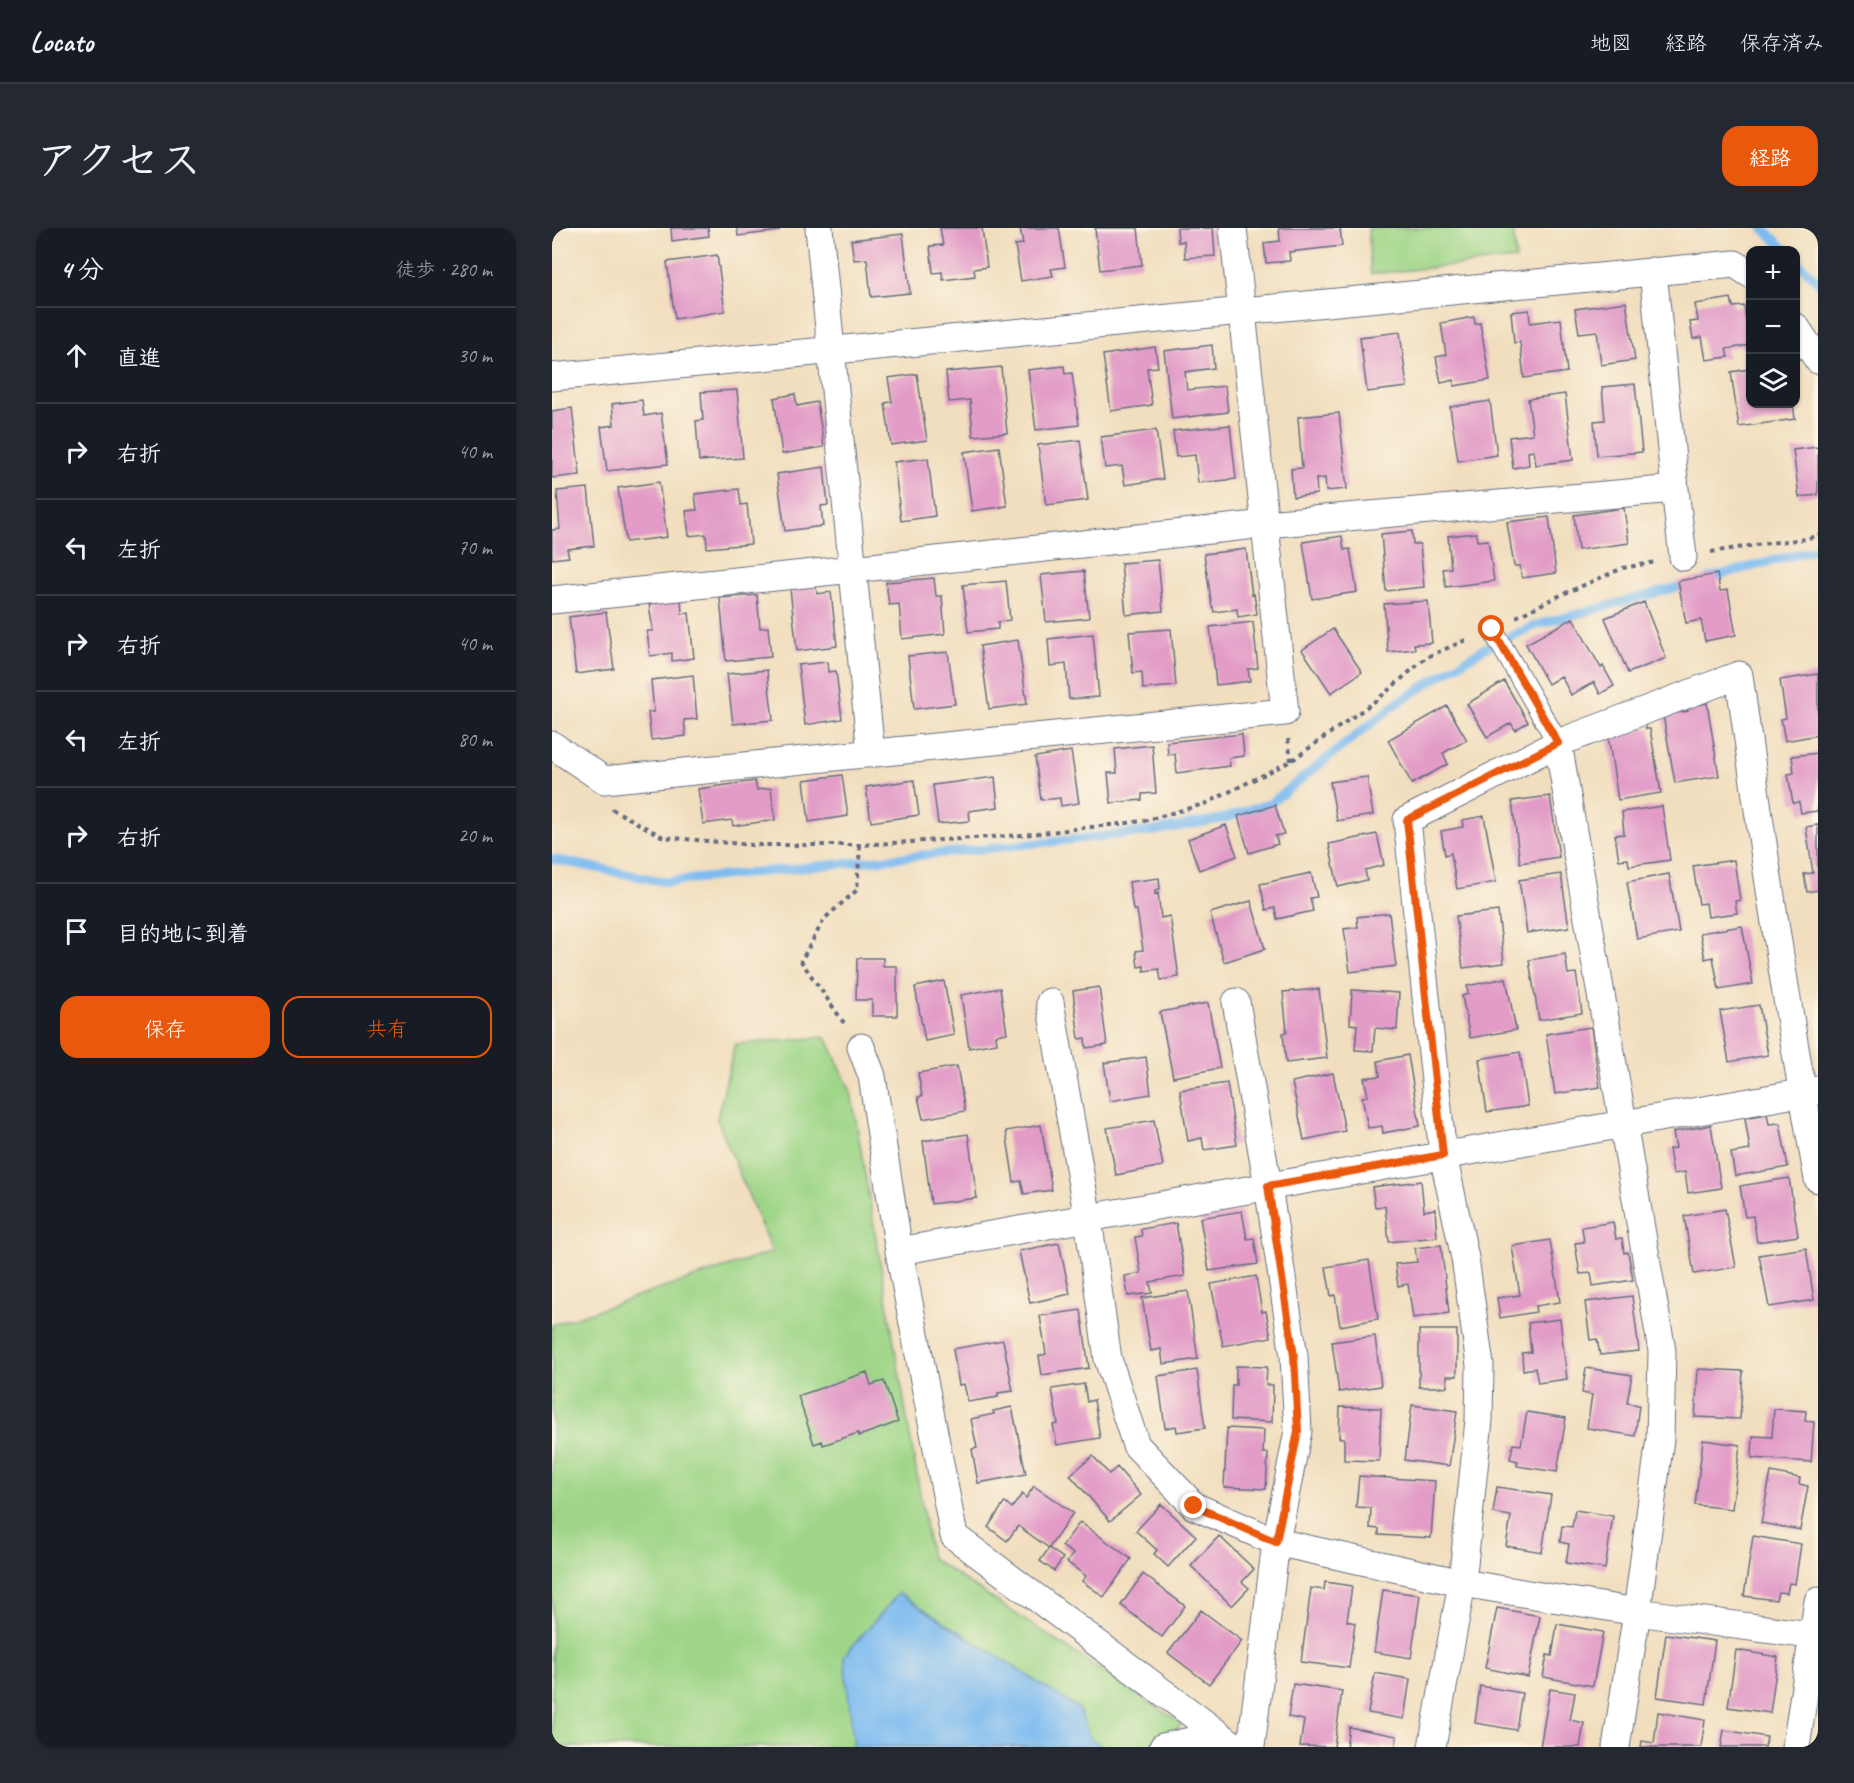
<!DOCTYPE html>
<html lang="ja">
<head>
<meta charset="utf-8">
<style>
  :root { --surface:#171b24; --page:#242831; --text:#f1f3f6; --muted:#9ea1a6; --line:#363941; --accent:#ea580c }
  body { margin:0; font-family:Caveat,"Klee One",sans-serif; background:var(--page); color:var(--text) }
  .controls { position:absolute; right:18px; top:18px; display:grid; overflow:hidden; border-radius:12px; box-shadow:0 2px 4px #0004 }
  .controls button { width:54px; height:54px; display:grid; place-items:center; padding:0; border:0; border-bottom:2px solid var(--line); background:var(--surface); color:var(--text); font:30px sans-serif }
  .stop { position:absolute; width:18px; height:18px; margin:-14px; border:4px solid #ea580c; border-radius:50%; background:#fff }
  .stop.end { background:#ea580c; border-color:#fff; box-shadow:0 2px 6px #0008 }
  .list { margin:0; padding:0; list-style:none }
  h2 { display:flex; justify-content:space-between; align-items:center; height:78px; margin:0; padding:0 24px; font-size:26px }
  h2 small { font-size:20px; font-weight:400; color:var(--muted) }
  .list li { display:grid; grid-template-columns:39px 1fr auto; gap:18px; align-items:center; box-sizing:border-box; height:96px; padding:0 24px; border-top:2px solid var(--line) }
  .list b { display:block; font-size:22px; white-space:nowrap }
  .list em { font-size:20px; font-style:normal; color:var(--muted) }
  .actions { display:flex; gap:12px; padding:18px 24px }
  .actions a { flex:1; padding:14px 0; border:2px solid var(--accent); border-radius:18px; text-align:center; font-size:21px; color:var(--accent) }
  .actions .main { background:var(--accent); color:#fff }
  .icon { flex:none; width:33px; height:33px; fill:none; stroke:currentColor; stroke-width:2; stroke-linecap:round; stroke-linejoin:round }
  .map { position:relative; flex:none; width:1266px; height:1519px; overflow:hidden; border-radius:18px }
  header { display:flex; align-items:center; gap:36px; box-sizing:border-box; height:84px; padding:0 30px; background:var(--surface); border-bottom:2px solid var(--line) }
  header strong { font-size:28px }
  nav { display:flex; gap:33px; margin-inline-start:auto; font-size:21px }
  .intro { display:flex; align-items:center; justify-content:space-between; box-sizing:border-box; height:144px; padding:0 36px }
  h1 { margin:0; font-size:42px }
  .button { padding:15px 27px; border-radius:18px; background:var(--accent); color:#fff; font-size:21px; font-weight:700 }
  main { display:flex; gap:36px; padding:0 36px }
  aside { flex:1; background:var(--surface); border-radius:18px; box-shadow:0 2px 4px #0004 }
  .map>svg:first-child { display:block }
  .green { fill:#9ed587; stroke:#5c8272; stroke-width:1.5 }
  .water { fill:#7dbbf0; stroke:#4c75a7; stroke-width:1.5 }
  .lines { fill:none; stroke-linecap:round; stroke-linejoin:round }
  .stream { stroke:#7dbbf0; stroke-width:9 }
  .building { fill:#e29cc7 }
  .pedestrian-casing { stroke:#666c80; stroke-width:22 }
  .minor-casing { stroke:#666c80; stroke-width:29 }
  .path { stroke:#666c80; stroke-width:4; stroke-dasharray:4.5 4.5; stroke-linecap:butt }
  .pedestrian { stroke:#fff; stroke-width:20 }
  .minor { stroke:#fff; stroke-width:27 }
  .route { stroke:#ea580c; stroke-width:8 }
</style>
</head>
<body>
<header>
<strong>Locato</strong>
<nav><a>地図</a><a>経路</a><a>保存済み</a></nav>
</header>
<div class="intro"><h1>アクセス</h1><a class="button">経路</a></div>
<main>
<aside>
<h2>4 分<small>徒歩 · 280 m</small></h2>
<ul class="list">
<li><svg class="icon" aria-label="ahead" viewBox="0 0 24 24"><path d="M12 20V5M6 11l6-6 6 6"/></svg><div><b>直進</b></div><em>30 m</em></li>
<li><svg class="icon" aria-label="right" viewBox="0 0 24 24"><path d="M7 20v-9h11M14 6l5 5-5 5"/></svg><div><b>右折</b></div><em>40 m</em></li>
<li><svg class="icon" aria-label="left" viewBox="0 0 24 24"><path d="M17 20v-9H6M10 6l-5 5 5 5"/></svg><div><b>左折</b></div><em>70 m</em></li>
<li><svg class="icon" aria-label="right" viewBox="0 0 24 24"><path d="M7 20v-9h11M14 6l5 5-5 5"/></svg><div><b>右折</b></div><em>40 m</em></li>
<li><svg class="icon" aria-label="left" viewBox="0 0 24 24"><path d="M17 20v-9H6M10 6l-5 5 5 5"/></svg><div><b>左折</b></div><em>80 m</em></li>
<li><svg class="icon" aria-label="right" viewBox="0 0 24 24"><path d="M7 20v-9h11M14 6l5 5-5 5"/></svg><div><b>右折</b></div><em>20 m</em></li>
<li><svg class="icon" aria-label="arrive" viewBox="0 0 24 24"><path d="M6 21V4h12l-3 4 3 4H6"/></svg><div><b>目的地に到着</b></div></li>
</ul>
<div class="actions"><a class="main">保存</a><a>共有</a></div>
</aside>
<div class="map">
<svg width="1266" height="1519" viewBox="0 0 1266 1519">
  <rect width="100%" height="100%" fill="#fcf5e5"/>
  <filter id="ink" filterUnits="userSpaceOnUse"><feTurbulence type="fractalNoise" baseFrequency=".0167" numOctaves="2"/><feDisplacementMap in="SourceGraphic" scale="12" xChannelSelector="R" yChannelSelector="G"/><feConvolveMatrix kernelMatrix="1 2 1 2 8 2 1 2 1" color-interpolation-filters="sRGB"/></filter>
  <filter id="wash" filterUnits="userSpaceOnUse"><feTurbulence type="fractalNoise" baseFrequency=".008" numOctaves="4" result="noise"/><feDisplacementMap in="SourceGraphic" scale="24" xChannelSelector="R" yChannelSelector="G"/><feGaussianBlur stdDeviation="1.35" result="paint"/><feColorMatrix in="noise" values="0 0 0 0 0 0 0 0 0 0 0 0 0 0 0 0 0 1.4 0 .05"/><feComposite in="paint" operator="in"/></filter>
  <g filter="url(#wash)">
    <rect width="100%" height="100%" fill="#f1debe"/>
    <!-- green -->
    <path class="green" d="M816,0h145l3,31 -145,15z
      M274,809l25,55 80,466 250,165 -10,24h-619v-422l220,-73 -55,-133 18,-75z"/>
    <!-- water -->
    <path class="water" d="M347,1365l180,116 11,29 12,9h-248l-10,-91z"/>
    <g class="lines">
      <!-- stream -->
      <path class="stream" d="M1211,0l23,22
        M1244,32l22,22
        M1156,350l110,-29
        M0,631l113,23 489,-51 71,-13 46,-15 126,-100 86,-54 53,-24 153,-41"/>
    </g>
    <g id="blocks">
      <!-- building -->
      <path class="building" d="M119,0h37l1,8 -37,5z
        M185,0h41l1,3 -41,5z
        M388,0h42l5,39 -13,2 1,7 -32,4 -1,-8 -9,1 -3,-27 13,-1z
        M468,0h39l6,39 -14,2 2,7 -32,5 -6,-36 8,-1z
        M543,0h43l4,37 -42,5z
        M625,0h36l2,28 -30,2 -1,-17 -6,1z
        M727,0h61l2,18 -53,6 1,9 -24,2 -2,-20 16,-2z
        M351,6l7,59 -39,4 -4,-38 -13,1 -3,-20z
        M165,27l8,56 -50,8 -8,-57z
        M1179,70l2,9 11,-1 2,14 4,-1v26l-24,4 2,8 -22,3 -4,-23 -9,2 -3,-17 8,-1 -3,-17z
        M1074,74l9,58 -34,5 -4,-34 -18,2 -4,-24z
        M977,82l1,13 31,-4 6,53 -43,6 -4,-36 -6,1 -3,-31z
        M922,89l1,7 5,-1 10,57 -36,6v-6l-13,3 -5,-26 10,-2 -5,-32z
        M848,104l7,55 -40,5 -7,-55z
        M660,117l2,23 -29,4 2,18 38,-4 3,26 -56,7 -8,-68z
        M603,119l3,20 -11,1 5,37 -41,6 -8,-56z
        M512,138l1,8 7,-1 7,52 -43,5 -8,-60z
        M449,139l6,66 -34,3 -3,-36 -21,2 -3,-30z
        M1198,141v35h43l2,15 -56,8 -8,-55z
        M365,146l10,66 -36,5 -6,-42 7,-1 -4,-24z
        M1083,156l7,68 -45,4 -3,-35 11,-1 -3,-33z
        M185,162l6,68 -44,3 -3,-40 7,-1 -2,-28z
        M243,166l2,12 20,-4 7,45 -42,7 -8,-56z
        M1013,166l8,66 -37,5 -2,-14 -6,1 1,13 -16,3 -4,-31 24,-3 -5,-35z
        M90,172l2,16 17,-3 7,51 -61,7 -6,-44 13,-2 -2,-21z
        M938,173l7,54 -39,6 -8,-54z
        M20,180l8,67 -28,3v-67z
        M787,185l8,76 -21,2 -1,-13 -9,1 1,15 -24,3 -2,-28 11,-1 -4,-51z
        M678,197l6,54 -38,4 -3,-28 -19,2 -3,-26z
        M604,202l7,49 -38,6 -3,-19 -17,2 -4,-31z
        M528,212l8,60 -42,5 -8,-60z
        M447,219l8,59 -35,5 -8,-59z
        M1266,219v48l-19,2 -6,-47z
        M376,230l7,58 -34,5 -7,-59z
        M272,239l4,38 -7,1 2,20 -38,5 -8,-57z
        M107,254l8,55 -41,5 -8,-54z
        M36,260l6,58 -27,3 2,8 -17,2v-29l8,-1 -3,-38z
        M187,261l2,16 6,-1 4,40 -44,4 -1,-14 -17,2 -3,-25 11,-1 -2,-16z
        M1072,280l5,35 -51,7 -4,-35z
        M997,289l7,56 -34,5 -2,-12h-6l-7,-44z
        M860,303l1,13h7l4,43 -38,4 -5,-57z
        M924,305l1,8 11,-1 6,41 -48,6 -3,-18 8,-1 -3,-32z
        M790,308l2,14 6,-1 7,43 -45,7 -9,-57z
        M694,321l6,46 2,-1 3,20 -19,3 -1,-8 -23,3 -1,-5h-1l-8,-53z
        M606,332l5,51 -37,4 -5,-52z
        M532,343l5,47 -43,4 -5,-47z
        M1165,346l3,17 8,-1 8,45 -31,6 -4,-21 -15,3 -8,-42z
        M382,350l2,18h6l3,38 -43,5 -3,-35 -10,1 -3,-23z
        M454,353l4,39 -12,2v7l-30,3 -5,-47z
        M264,358l1,8 14,-2 6,54 -40,5 -7,-62z
        M205,367l3,33 8,-1 3,30 -45,4 -6,-63z
        M129,372l1,14 7,-1 5,45 -22,3v-8l-22,3 -3,-25h6l-4,-27z
        M876,373l4,42 -18,1 1,5 -27,3 -4,-48z
        M1092,374l22,56 -38,15 -23,-55z
        M54,384l8,57 -38,5 -7,-57z
        M1021,390l28,50 2,-2 11,20 -14,8 -6,-12 -23,13 -10,-19 -13,8 -22,-40z
        M701,394l5,46 -10,1 2,12 -34,4 -6,-58z
        M619,401l5,57 -33,3 -1,-17 -9,1 -4,-41z
        M781,401l29,43 -31,21 -29,-43z
        M541,406l6,63 -30,2 -3,-35 -16,2 -2,-27z
        M466,412l9,64 -38,5 -9,-63z
        M396,424l7,52 -41,5 -6,-53z
        M275,434l1,10 8,-1 6,48 -37,6 -7,-60z
        M215,442l6,50 -40,4 -6,-50z
        M1266,446v61l-33,6 -4,-22 5,-1 -6,-38z
        M141,447l4,44 -13,1 2,16 -35,4 -3,-28h6l-3,-32z
        M952,453l24,41 -13,8 -4,-7 -24,14 -20,-33z
        M1155,475l12,73 -44,7 -12,-68 25,-4v-4z
        M895,478l20,34 -24,13 5,11 -36,20 -24,-44z
        M1093,495l1,6h4l11,64 -43,7 -10,-65z
        M690,506l2,22 -15,2 1,8 -53,7 -2,-19 -7,1 -1,-13z
        M600,517l4,48 -14,1v6l-31,3 -3,-30h9l-2,-24z
        M519,523l8,52 -18,3 -1,-8 -19,2 -6,-43z
        M1266,525v58l-17,2 -2,-11 -6,1 -5,-29 6,-1 -2,-17z
        M290,547l6,41 -39,6 -5,-42z
        M443,549l3,30 -29,4 1,10 -32,3 -5,-39z
        M815,549l6,38 -36,6 -7,-39z
        M362,552l5,35 -48,7 -5,-35z
        M203,553l2,9 14,-2 4,32 -42,6 -1,-6 -29,4 -5,-35z
        M998,568l9,61 -39,6 -8,-62z
        M723,577l9,29 -9,2 3,8 -29,9 -11,-37z
        M1110,578l8,54 -41,6 -1,-7 -9,1 -4,-25 9,-1 -2,-22z
        M932,588l12,66 -39,7 -6,-36 -6,2 -4,-24 22,-4 -1,-7z
        M674,597l11,31 -38,14 -11,-31z
        M1266,597v65l-11,2 -3,-18 9,-1 -7,-46z
        M825,606l7,31 -19,5 2,10 -29,7 -9,-43z
        M1182,632l6,40 -5,1 2,12 -29,4 -2,-14 -7,1 -6,-38z
        M759,645l6,24 -7,1 3,13 -36,8 -2,-11 -9,2 -6,-26z
        M1009,646l8,53 -42,6 -8,-53z
        M1117,646l10,58 -42,7 -10,-57z
        M607,650l1,11 -5,1v4l3,-1 3,25 9,-2 9,61 -18,3 -2,-11 -15,2v-5l-6,1 -2,-16 7,-1 -6,-40h-4l-4,-28z
        M699,673l14,48 -41,13 -14,-49z
        M946,683l6,52 -41,5 -7,-52z
        M837,685l7,53 -46,6 -6,-43 14,-2 -1,-10z
        M1190,698l11,58 -34,6 -6,-33 -8,2 -5,-26z
        M1013,726l3,20 8,-1 6,40 -43,7 -10,-60z
        M305,730h26v8h14v50h-25v-16h-16z
        M954,750l10,52 -46,8 -8,-42 6,-2 -1,-8z
        M392,753l10,54 -29,6 -10,-54z
        M547,759l8,58 -21,3 -1,-10 -6,1 -6,-48z
        M448,760l7,45 -11,2 1,8 -28,5 -8,-53z
        M767,761l8,69 -41,5 -3,-30 4,-1 -4,-40z
        M800,762l47,3 -2,37 -22,-2 -2,23 -18,-1 2,-25 -7,-1z
        M656,775l12,65 -47,9 -13,-65z
        M1207,777l9,50 -39,7 -9,-51z
        M1039,799l9,60 -45,7 -9,-60z
        M968,824l8,54 -41,6 -8,-53z
        M856,827l12,71 -37,7 -1,-7 -14,2 -6,-31 6,-1 -4,-18 16,-2 -2,-15z
        M594,829l5,37 -41,7 -6,-38z
        M405,838l8,45 -42,8 -5,-22 4,-1 -4,-23z
        M781,845l12,58 -41,9 -12,-58z
        M675,855l10,62 -33,5 -2,-12 -14,3 -8,-51z
        M1215,886l2,10 11,-1 8,44 -53,9 -4,-23 19,-3 -5,-32z
        M602,892l9,46 -47,9 -9,-47z
        M489,897l11,65 -28,4 -3,-13 -7,1 -8,-51z
        M1159,897l10,63 -33,5 -3,-21 -12,2 -4,-25 7,-1 -3,-16z
        M416,906l9,64 -46,6 -8,-63z
        M1237,950l9,58 -41,6 -4,-26 -8,1 -5,-31z
        M869,953l3,30 11,-2 2,28 -48,5 -4,-36 -10,1 -3,-20z
        M1173,981l11,58 -42,7 -10,-58z
        M690,983l5,28 7,-1 4,26 -49,7 -9,-53z
        M1061,994l3,17 6,-1 2,15 4,-1 5,28 -40,6 -2,-13 -11,1 -5,-31 9,-1 -2,-15z
        M624,995l9,53 -35,6 2,11 -24,3 -3,-20 16,-3 -6,-36 7,-1 -1,-7z
        M998,1012l10,62 -25,4 1,6 -36,6 -3,-20 23,-3 -8,-49z
        M507,1015l11,51 -40,9 -11,-52z
        M889,1017l8,68 -36,5 -5,-34 -10,2 -3,-22 22,-2 -2,-14z
        M1254,1020l8,52 -45,7 -10,-52z
        M817,1032l9,59 -38,7 -5,-31 -4,1 -5,-29z
        M704,1048l6,36 4,-1 5,26 -48,9 -12,-62z
        M636,1063l10,68 -35,5 -2,-15 -10,2 -9,-53z
        M1080,1068l7,55 -39,4 -3,-16 -7,1 -5,-38z
        M529,1082l8,58 -47,7 -3,-19 7,-2 -6,-38z
        M1008,1091l7,60 -29,4 -3,-15 -12,2 -1,-17 9,-1 -3,-29z
        M867,1102h38v46h-10v11h-28z
        M823,1108l6,50 -42,6 -7,-50z
        M451,1112l10,51 -15,2v4l-30,5 -4,-18 -5,1 -6,-36z
        M684,1138l31,1 -1,18h7l-1,37 -41,-2 1,-35h4z
        M1034,1140l46,7 -5,28 12,2 -4,31 -48,-8 5,-33 -10,-2z
        M1146,1141l45,2 -3,48 -45,-2z
        M645,1142l8,58 -28,4 -1,-6 -11,2 -7,-52z
        M315,1144l4,13 13,-4 14,41 -39,14 -1,-3 -35,12 -1,-4 -8,3 -16,-48z
        M532,1156l3,18 7,-2 6,38 -43,7 -4,-20 5,-1 -6,-35z
        M860,1177l45,6 -8,55 -44,-6z
        M460,1179l14,67 -48,9 -6,-34 5,-1 -6,-29 23,-5 -1,-3z
        M788,1179l41,1 -2,53 -35,-1v-22h-5z
        M1222,1181l32,2 -1,10 9,1 -3,40 -59,-4 1,-22 19,1z
        M975,1184l39,6 -9,54 -40,-6 1,-5 -8,-2 3,-15 8,1z
        M675,1200l37,2 -1,23h5l-2,36 -42,-2z
        M1151,1212l37,5 -8,64 -37,-4z
        M541,1228l16,18 8,-7 24,28 -31,26 -40,-46z
        M1219,1244l29,6 -1,6 9,2 -8,44 -39,-7z
        M807,1248l76,5 -4,57 -52,-3v-6l-9,-1 1,-20 -15,-1z
        M482,1258l39,27 -24,35 -31,-22 -11,15 -19,-14 17,-25 7,6 10,-14 4,4z
        M945,1259l54,8 -9,57 -36,-6 5,-30 -18,-3z
        M609,1276l35,32 -28,31 -14,-13 3,-4 -21,-19z
        M1023,1282l38,6 -8,53 -39,-6 3,-19 -9,-2 2,-16 10,1z
        M528,1294l51,37 -27,38 -22,-16 4,-5 -19,-14 6,-8 -11,-8z
        M667,1308l35,33 -12,13 7,6 -17,18 -41,-40z
        M1201,1308l48,8 -6,40 -6,-1 -2,10 -9,-1 -2,8 -32,-4z
        M497,1320l14,10 -9,13 -14,-10z
        M591,1346l42,32 -23,31 -41,-32z
        M773,1354l27,4 -5,35 8,2 -6,45 -48,-6 10,-74 13,2z
        M831,1362l37,5 -9,63 -37,-6z
        M945,1380l43,8 -12,61 -43,-9z
        M649,1382l41,31 -33,43 -41,-31z
        M1005,1396l46,8 -10,54 -50,-9 4,-22 5,1z
        M1114,1406l49,7 -9,63 -49,-7z
        M1184,1422l42,7 -8,56 -42,-6z
        M823,1445l35,6 -6,40 -36,-6z
        M741,1456l49,7 -8,56 -34,-1 4,-26 -16,-3z
        M928,1458l42,7 -6,37 -41,-7z
        M998,1461l25,4 -5,27 14,3 -4,24h-40z
        M1106,1484l47,8 -4,27h-60l1,-6 12,2z
        M797,1499l48,9 -1,11h-50z
        M1172,1502l43,7 -2,10h-44z"/>
    </g>
  </g>
  <g filter="url(#ink)">
    <use href="#blocks" fill-opacity="0" stroke="#666c80" stroke-width="1.5"/>
    <g class="lines">
      <!-- pedestrian casing -->
      <g class="pedestrian-casing">
        <path id="pedestrian" d="M940,401l66,114"/>
      </g>
      <!-- minor casing -->
      <g class="minor-casing">
        <path id="minor" d="M267,0l52,526
          M1101,43l22,218 8,68
          M1244,99l22,33
          M0,149c394,-36 788,-79 1183,-113l15,10
          M0,372l301,-31 412,-45 410,-35
          M1006,515l104,608 -2,88 -23,173 -21,135
          M0,517l52,35 681,-68 -52,-484
          M498,774l38,217 20,140 28,86 58,61 82,36 186,41 175,29 181,24
          M684,774l32,184 26,170 4,75 -22,111 -25,205
          M309,819l11,29 27,175 55,285 282,211
          M347,1023l919,-161
          M611,1519l56,-12
          M880,1519l30,-164 17,-163 1,-55 -15,-107 -22,-103 -36,-335 151,-77 181,-68c23,168 48,336 79,504
          M1244,1519l22,-146"/>
      </g>
      <!-- path -->
      <path class="path" d="M1159,324l58,-9 37,-4 12,-4
        M964,389l36,-18 71,-31 33,-6
        M736,511l3,22
        M60,581l51,28 89,8h108l163,-10 121,-14 63,-18 84,-42 87,-62 49,-42 41,-18
        M292,795l-43,-62 24,-43 32,-28 3,-45"/>
      <!-- pedestrian -->
      <use href="#pedestrian" class="pedestrian"/>
      <!-- minor -->
      <use href="#minor" class="minor"/>
    </g>
  </g>
  <g class="lines" filter="url(#ink)">
    <!-- route -->
    <path class="route" d="M642,1278l82,36 22,-111 -4,-75 -26,-170 175,-31 -36,-335 151,-77 -66,-114"/>
  </g>
</svg>
<div class="controls">
<button>+</button>
<button>−</button>
<button><svg class="icon" aria-label="layers" viewBox="0 0 24 24"><path d="M12 4l9 5-9 5-9-5zM3 14l9 5 9-5"/></svg></button>
</div>
<div class="stop" style="left:940px;top:401px"></div>
<div class="stop end" style="left:642px;top:1278px"></div>
</div>
</main>
</body>
</html>
